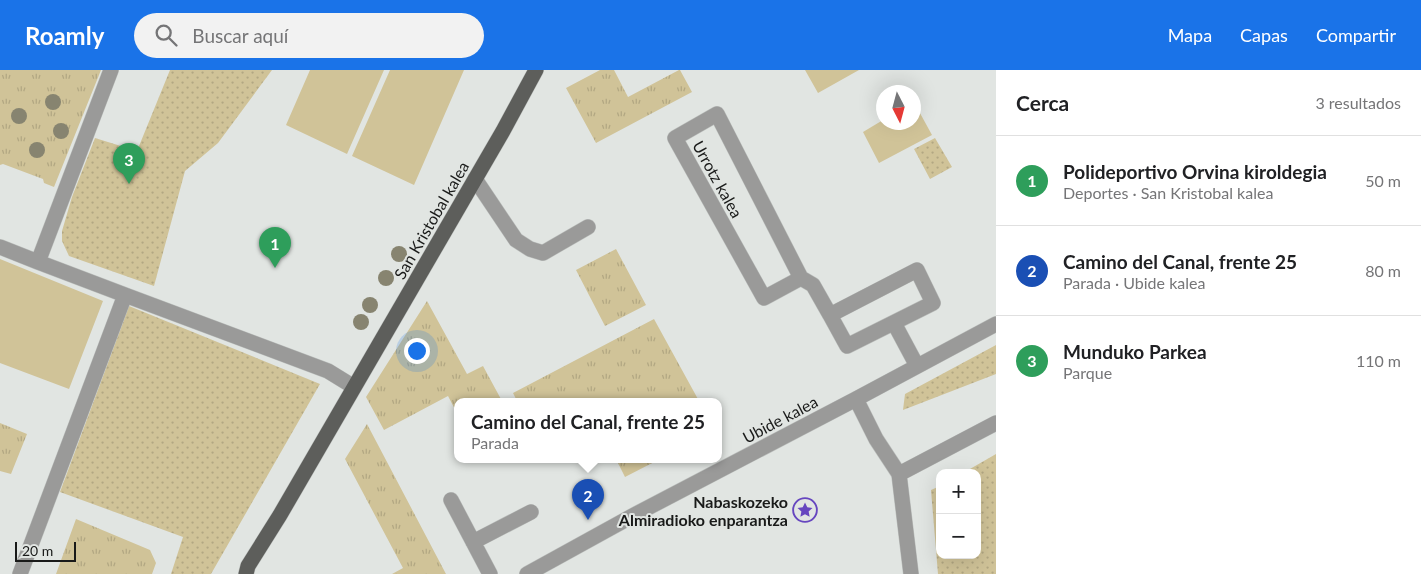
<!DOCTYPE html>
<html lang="es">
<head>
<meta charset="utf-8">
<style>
  :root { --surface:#fff; --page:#f2f2f2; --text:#202124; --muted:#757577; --line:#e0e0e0; --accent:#1a73e8 }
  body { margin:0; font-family:Lato,sans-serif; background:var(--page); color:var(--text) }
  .controls { position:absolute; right:15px; bottom:15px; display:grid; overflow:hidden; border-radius:10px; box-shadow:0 5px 20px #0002 }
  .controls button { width:45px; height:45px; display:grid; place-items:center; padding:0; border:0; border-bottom:1px solid var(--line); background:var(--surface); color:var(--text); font:25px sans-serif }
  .compass { position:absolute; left:876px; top:15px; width:45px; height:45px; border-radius:50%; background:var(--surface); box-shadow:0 5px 20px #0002; rotate:174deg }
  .scale { position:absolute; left:15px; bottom:12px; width:61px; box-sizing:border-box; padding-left:5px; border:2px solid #191a19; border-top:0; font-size:14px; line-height:18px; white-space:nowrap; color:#191a19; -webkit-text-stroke:4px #e1e5e2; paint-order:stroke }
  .you { position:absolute; left:416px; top:280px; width:18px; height:18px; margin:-12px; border:4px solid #fff; border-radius:50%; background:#1a73e8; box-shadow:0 0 0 8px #1a73e833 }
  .badge { display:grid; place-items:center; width:32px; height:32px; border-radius:50%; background:var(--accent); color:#fff; font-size:16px; font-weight:700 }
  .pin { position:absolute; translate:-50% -41px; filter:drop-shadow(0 1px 2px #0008) }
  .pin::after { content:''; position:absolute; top:26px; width:18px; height:15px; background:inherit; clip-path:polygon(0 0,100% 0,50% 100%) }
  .popup { position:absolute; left:454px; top:328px; width:268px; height:65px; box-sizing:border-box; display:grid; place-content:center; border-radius:10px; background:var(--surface); filter:drop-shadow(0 1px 4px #0005); font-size:16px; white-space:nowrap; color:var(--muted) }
  .popup b { font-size:19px; color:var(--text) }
  .popup::after { content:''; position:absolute; left:50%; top:100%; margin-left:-10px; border:10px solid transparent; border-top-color:var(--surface) }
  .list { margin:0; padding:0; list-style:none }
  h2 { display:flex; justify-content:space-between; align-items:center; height:65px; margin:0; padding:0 20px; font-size:21px }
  h2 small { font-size:16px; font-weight:400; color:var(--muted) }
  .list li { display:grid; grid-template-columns:32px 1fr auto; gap:15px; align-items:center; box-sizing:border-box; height:90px; padding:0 20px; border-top:1px solid var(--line) }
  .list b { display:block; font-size:19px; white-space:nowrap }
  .list p { margin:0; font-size:16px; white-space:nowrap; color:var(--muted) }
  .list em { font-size:16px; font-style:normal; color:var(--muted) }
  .icon { flex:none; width:28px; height:28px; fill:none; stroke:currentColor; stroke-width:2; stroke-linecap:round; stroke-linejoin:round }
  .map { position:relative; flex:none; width:996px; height:504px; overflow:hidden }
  header { display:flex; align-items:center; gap:30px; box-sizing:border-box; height:70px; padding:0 25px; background:var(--accent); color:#fff }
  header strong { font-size:24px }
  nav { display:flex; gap:28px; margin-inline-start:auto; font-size:18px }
  .search { width:350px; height:45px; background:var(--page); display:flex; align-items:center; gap:12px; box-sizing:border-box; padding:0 18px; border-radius:28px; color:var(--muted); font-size:19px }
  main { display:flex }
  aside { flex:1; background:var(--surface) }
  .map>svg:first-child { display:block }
  .grass { fill:url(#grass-tufts) }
  .park { fill:url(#park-dots) }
  .garden { fill:#d0c398 }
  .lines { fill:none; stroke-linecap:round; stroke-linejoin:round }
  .minor-casing { stroke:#bdc0be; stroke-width:16 }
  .major-casing { stroke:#bdc0be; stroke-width:16 }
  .minor { stroke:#9a9a99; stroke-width:15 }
  .major { stroke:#5d5e5b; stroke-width:15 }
  .tree { fill:#878470 }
  .labels { text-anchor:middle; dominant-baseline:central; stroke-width:4; stroke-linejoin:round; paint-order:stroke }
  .street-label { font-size:16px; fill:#191a19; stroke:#e1e5e2 }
  .poi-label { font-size:16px; font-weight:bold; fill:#191a19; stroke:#e1e5e2; text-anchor:end }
</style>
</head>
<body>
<header>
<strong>Roamly</strong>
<div class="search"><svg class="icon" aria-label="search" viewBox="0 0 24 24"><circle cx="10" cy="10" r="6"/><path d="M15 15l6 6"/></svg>Buscar aquí</div>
<nav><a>Mapa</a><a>Capas</a><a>Compartir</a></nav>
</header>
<main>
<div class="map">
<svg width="996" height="504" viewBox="0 0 996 504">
  <defs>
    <pattern id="grass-tufts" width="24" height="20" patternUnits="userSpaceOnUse" patternTransform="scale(1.25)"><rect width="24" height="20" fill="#d0c398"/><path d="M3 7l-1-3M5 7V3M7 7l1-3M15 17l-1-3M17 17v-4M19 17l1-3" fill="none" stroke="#b2a782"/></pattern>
    <pattern id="park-dots" width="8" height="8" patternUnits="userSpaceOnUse" patternTransform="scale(1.25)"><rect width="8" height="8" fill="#d0c398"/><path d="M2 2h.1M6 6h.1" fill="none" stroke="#b2a782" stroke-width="1.8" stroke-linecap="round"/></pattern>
  </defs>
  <rect width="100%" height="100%" fill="#e1e5e2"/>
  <!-- grass -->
  <path class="grass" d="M0,0h101l-47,117 -10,-4 -1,-4 -40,-15 -3,1z
    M600,0h14l14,27 51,-27h1l12,22 -96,51 -30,-55z
    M616,179l30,56 -41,21 -29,-56z
    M427,231l40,73 16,-8 19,35h-44v14l-10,-19 -64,34 -18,-33z
    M654,249l45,82h-182l-4,-8z
    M0,353l27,11 -16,40 -11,-3z
    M367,354l79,150h-54l11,-6 -58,-109z
    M616,389h44l-35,18z
    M76,449l74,31 6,13 -4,11h-96z"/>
  <!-- park -->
  <path class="park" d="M170,0h102l-54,73 -33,28 -31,115 -85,-30 -7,-15v-10l10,-34 23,-59 42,13z
    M935,68l17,29 -22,12 -16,-30z
    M129,236l191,78 -109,190h-40l12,-37 -123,-45z
    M996,275v29l-93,36 2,-16z
    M996,384v120h-58l-7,-84 9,-4v69h37v-82h-14z"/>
  <!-- garden -->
  <path class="garden" d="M310,0h74l-37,84 -61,-29z
    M390,0h74l-50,115 -62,-29z
    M805,0h54l-41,23z
    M914,34h1l17,31 -53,28 -16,-31 20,-12 1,2h30z
    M0,189l103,42 -34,88 -69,-26z"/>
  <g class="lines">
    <!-- minor casing -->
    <g class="minor-casing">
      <path id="minor" d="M475,109l41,61 14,9 13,4 45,-26
        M0,177l38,15
        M917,200l16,33 -86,43 -17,-31z
        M801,208l-37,20 -89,-160 42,-24 84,164 12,7 17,30
        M125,225l203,76 26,16
        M894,253l23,43
        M856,329l20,40 23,35 12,100
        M899,404l97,-51
        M451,430l39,74
        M473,472l58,-30
        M20,504l105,-279 -87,-33 73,-192
        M527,504l109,-60 220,-115 140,-75"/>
    </g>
    <!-- major casing -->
    <g class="major-casing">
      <path id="major" d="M246,504l2,-8 32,-51 223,-384 33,-61"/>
    </g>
    <!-- minor -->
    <use href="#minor" class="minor"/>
    <!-- major -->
    <use href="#major" class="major"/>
  </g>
  <!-- trees -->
  <g class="tree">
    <circle cx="53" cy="32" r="8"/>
    <circle cx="19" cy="46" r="8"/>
    <circle cx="61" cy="61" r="8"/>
    <circle cx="37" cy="80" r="8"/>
    <circle cx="399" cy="184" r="8"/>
    <circle cx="386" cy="208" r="8"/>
    <circle cx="370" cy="235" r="8"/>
    <circle cx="361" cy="252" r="8"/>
  </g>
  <!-- icons -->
  <defs>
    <g id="sight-ring" transform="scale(1.25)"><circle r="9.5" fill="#e1e5e2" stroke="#6646bf" stroke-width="1.5"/><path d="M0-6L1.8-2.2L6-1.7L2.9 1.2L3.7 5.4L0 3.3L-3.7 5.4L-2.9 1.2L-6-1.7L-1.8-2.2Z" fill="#6646bf"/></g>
  </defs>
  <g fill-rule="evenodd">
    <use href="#sight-ring" x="805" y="440"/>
  </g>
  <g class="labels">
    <!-- street labels -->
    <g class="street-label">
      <text transform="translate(718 109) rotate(61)">Urrotz kalea</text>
      <text transform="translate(431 150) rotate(-60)">San Kristobal kalea</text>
      <text transform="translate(780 349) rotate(-28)">Ubide kalea</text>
    </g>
    <!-- poi labels -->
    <g class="poi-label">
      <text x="788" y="431">Nabaskozeko<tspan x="788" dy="18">Almiradioko enparantza</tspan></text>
    </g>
  </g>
</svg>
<div class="controls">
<button>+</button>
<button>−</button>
</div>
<svg class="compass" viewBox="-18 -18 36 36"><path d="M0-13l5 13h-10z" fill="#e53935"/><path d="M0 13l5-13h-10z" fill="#757577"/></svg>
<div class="scale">20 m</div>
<div class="you"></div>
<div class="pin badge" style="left:275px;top:198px;background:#2e9e5b">1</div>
<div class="pin badge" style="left:588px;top:450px;background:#1a4fb4">2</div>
<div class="popup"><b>Camino del Canal, frente 25</b>Parada</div>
<div class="pin badge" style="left:129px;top:114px;background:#2e9e5b">3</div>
</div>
<aside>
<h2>Cerca<small>3 resultados</small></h2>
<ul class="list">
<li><span class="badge" style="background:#2e9e5b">1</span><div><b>Polideportivo Orvina kiroldegia</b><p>Deportes · San Kristobal kalea</p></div><em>50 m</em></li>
<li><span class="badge" style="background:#1a4fb4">2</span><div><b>Camino del Canal, frente 25</b><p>Parada · Ubide kalea</p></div><em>80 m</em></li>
<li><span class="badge" style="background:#2e9e5b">3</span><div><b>Munduko Parkea</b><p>Parque</p></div><em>110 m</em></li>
</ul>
</aside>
</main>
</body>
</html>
